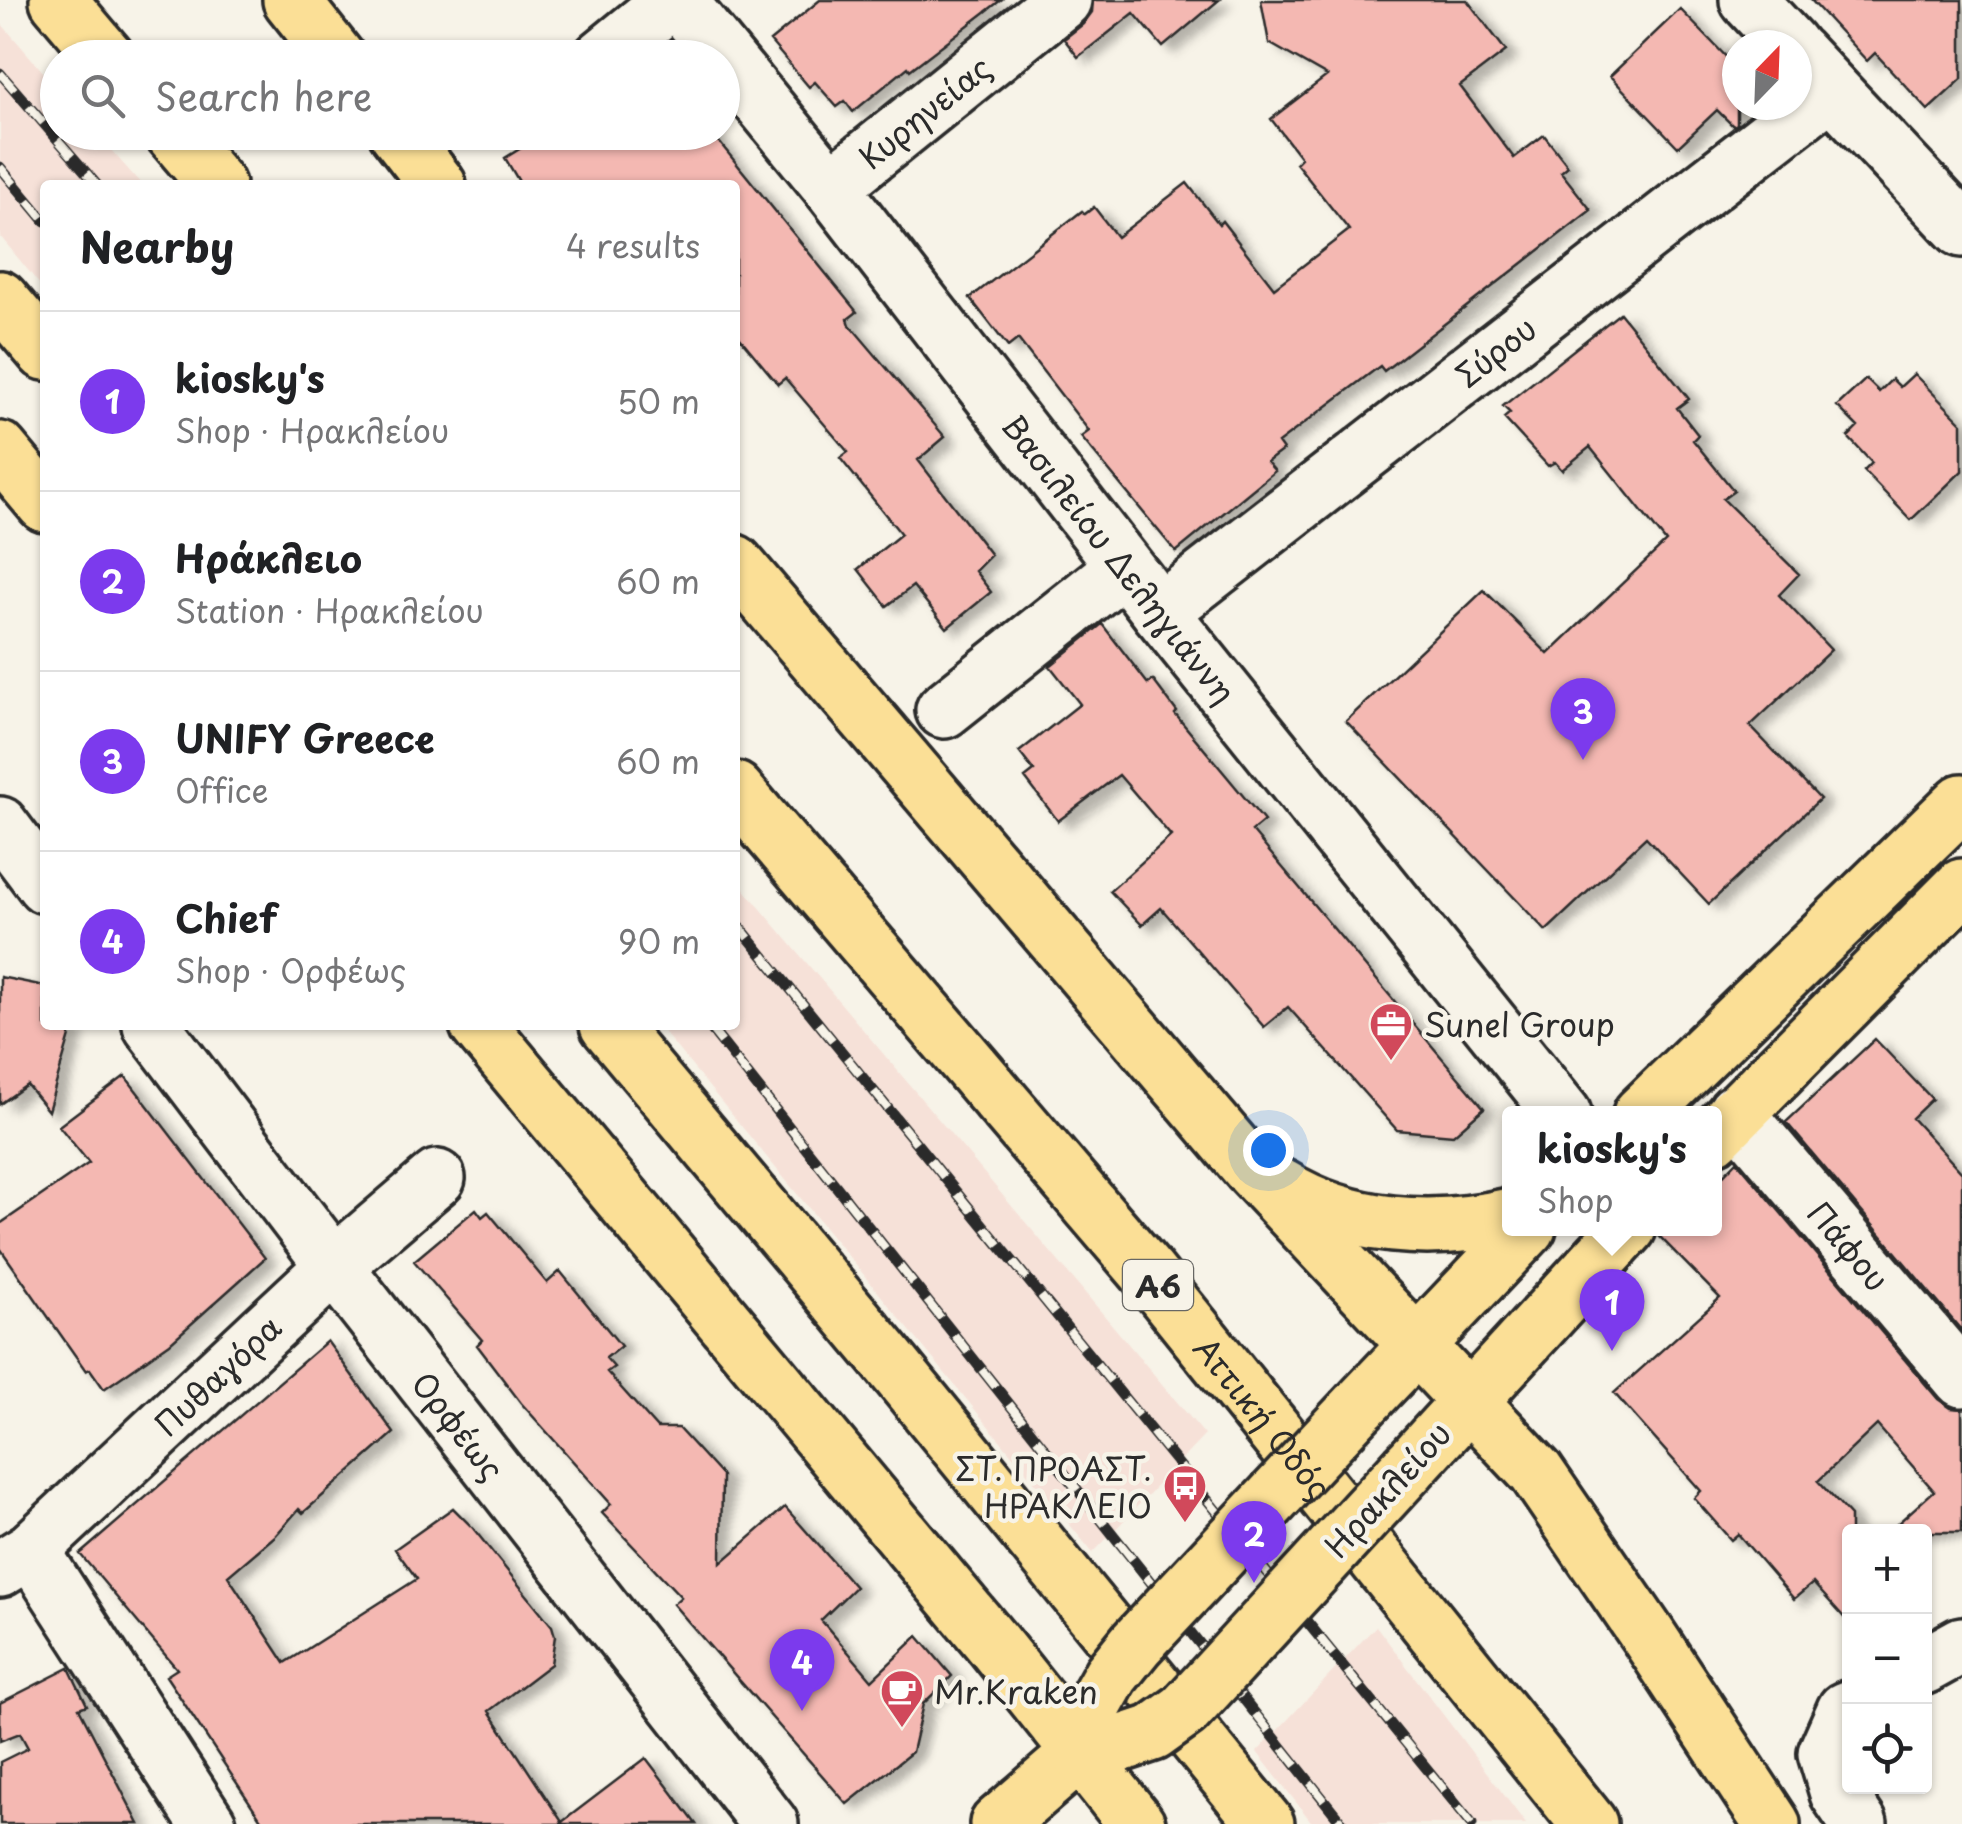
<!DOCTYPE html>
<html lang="en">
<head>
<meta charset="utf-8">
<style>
  :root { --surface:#fff; --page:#f6f6f6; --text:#202124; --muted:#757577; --line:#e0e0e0; --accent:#7c3aed }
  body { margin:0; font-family:"Playpen Sans",sans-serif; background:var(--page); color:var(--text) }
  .controls { position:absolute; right:30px; bottom:30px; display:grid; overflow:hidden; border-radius:10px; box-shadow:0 2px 8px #0004 }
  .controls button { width:90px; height:90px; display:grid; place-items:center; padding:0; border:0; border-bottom:2px solid var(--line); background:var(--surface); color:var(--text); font:50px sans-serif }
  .compass { position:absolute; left:1722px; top:30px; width:90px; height:90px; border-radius:50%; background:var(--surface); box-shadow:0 2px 8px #0004; rotate:23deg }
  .you { position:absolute; left:1268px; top:1150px; width:35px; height:35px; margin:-25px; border:8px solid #fff; border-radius:50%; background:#1a73e8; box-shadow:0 0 0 15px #1a73e833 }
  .badge { display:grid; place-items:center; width:65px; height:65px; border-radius:50%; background:var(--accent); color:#fff; font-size:32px; font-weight:700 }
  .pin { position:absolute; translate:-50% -82px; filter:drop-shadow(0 2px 5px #0008) }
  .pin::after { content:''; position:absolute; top:52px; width:35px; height:30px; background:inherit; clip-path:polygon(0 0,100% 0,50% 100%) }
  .popup { position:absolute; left:1502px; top:1106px; width:220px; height:130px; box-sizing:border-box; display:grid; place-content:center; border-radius:10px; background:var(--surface); filter:drop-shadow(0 2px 8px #0005); font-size:32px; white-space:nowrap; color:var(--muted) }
  .popup b { font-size:38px; color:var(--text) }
  .popup::after { content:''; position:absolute; left:50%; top:100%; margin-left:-20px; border:20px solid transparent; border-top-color:var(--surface) }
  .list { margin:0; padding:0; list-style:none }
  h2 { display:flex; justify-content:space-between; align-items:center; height:130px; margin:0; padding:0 40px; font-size:42px }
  h2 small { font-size:32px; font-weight:400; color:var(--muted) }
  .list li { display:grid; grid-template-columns:65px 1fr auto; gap:30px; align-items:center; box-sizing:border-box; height:180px; padding:0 40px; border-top:2px solid var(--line) }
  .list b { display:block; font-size:38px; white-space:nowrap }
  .list p { margin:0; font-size:32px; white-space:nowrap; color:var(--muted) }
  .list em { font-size:32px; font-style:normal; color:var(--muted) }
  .icon { flex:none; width:55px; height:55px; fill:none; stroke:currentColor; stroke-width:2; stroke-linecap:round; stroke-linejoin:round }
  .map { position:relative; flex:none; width:1962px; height:1824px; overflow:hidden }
  .search { position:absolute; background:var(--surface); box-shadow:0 2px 8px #0004; left:40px; top:40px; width:700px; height:110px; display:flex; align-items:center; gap:25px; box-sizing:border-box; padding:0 35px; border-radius:55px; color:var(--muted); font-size:38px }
  .panel { position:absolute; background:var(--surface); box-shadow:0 2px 8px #0004; left:40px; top:180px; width:700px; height:850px; border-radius:10px }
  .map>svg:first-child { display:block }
  .built { fill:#f6e1d8 }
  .building { fill:#f4b8b2; stroke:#2b2b2b; stroke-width:2.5; filter:url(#shadow) }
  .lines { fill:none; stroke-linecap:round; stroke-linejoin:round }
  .minor-casing { stroke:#2b2b2b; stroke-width:62 }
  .major-casing { stroke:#2b2b2b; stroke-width:62 }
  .highway-casing { stroke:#2b2b2b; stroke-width:62 }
  .minor { stroke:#f7f3e8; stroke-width:55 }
  .major { stroke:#fbdf96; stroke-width:55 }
  .highway { stroke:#fbdf96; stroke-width:55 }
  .rail-casing { stroke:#2b2b2b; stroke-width:11 }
  .rail { stroke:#f7f3e8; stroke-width:8; stroke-dasharray:22; stroke-linecap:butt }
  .major-bridge-casing { stroke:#2b2b2b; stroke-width:62; stroke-linecap:butt }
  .major-bridge { stroke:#fbdf96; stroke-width:55 }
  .labels { text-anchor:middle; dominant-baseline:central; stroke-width:9; stroke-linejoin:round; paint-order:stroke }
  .shield { fill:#f7f3e8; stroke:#686764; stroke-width:2.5 }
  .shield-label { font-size:30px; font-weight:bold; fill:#2b2b2b }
  .street-label { font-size:32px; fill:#2b2b2b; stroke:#f7f3e8 }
  .poi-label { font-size:32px; fill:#2b2b2b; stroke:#f7f3e8; text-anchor:start }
</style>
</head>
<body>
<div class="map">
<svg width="1962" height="1824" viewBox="0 0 1962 1824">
  <defs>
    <filter id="shadow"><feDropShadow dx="11" dy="6" stdDeviation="5" flood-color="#0004"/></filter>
  </defs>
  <rect width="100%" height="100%" fill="#f7f3e8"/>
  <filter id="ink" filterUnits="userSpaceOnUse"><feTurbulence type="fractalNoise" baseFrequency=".01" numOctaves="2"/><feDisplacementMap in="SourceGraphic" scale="20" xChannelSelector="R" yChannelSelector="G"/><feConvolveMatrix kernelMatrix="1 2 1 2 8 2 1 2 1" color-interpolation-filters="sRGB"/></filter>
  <g filter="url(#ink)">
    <!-- built -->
    <path class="built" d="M0,22l57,66 1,44 38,1 46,52h-97v106l-45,-55z
      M735,878l470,557 -112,118 -435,-528h77z
      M1376,1626l150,198h-213l-56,-72z"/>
    <!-- building -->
    <path class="building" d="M820,0h181l-91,70 -2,-3 -55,45 -8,-11 -8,6 -22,-25 -6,5 -39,-46z
      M1093,0h126l-56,47 -29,-34 -56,44 -14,-18 19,-15 9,-12z
      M1261,0h206l39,51 -46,35 54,72 30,-23 24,31 -7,6 30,38 -207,161 -4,-5 -102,77 5,7 -16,12 8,9 -99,81 -95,-115 8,-6 -71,-92 -10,8 -38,-49 112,-87 3,3 9,-7 23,30 70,-54 32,41 3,-3 52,67 75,-58 -53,-67 5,-5 -30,-39 56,-43 -58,-33z
      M1811,0h151v79l-34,31 -53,-57 -8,8z
      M1680,9l57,59v56l-4,2 -16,-16 -39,37 -68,-71z
      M547,132h164l146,180 -9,7 2,6 95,112 -27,23 73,95 -16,16 16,21 -44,36 -34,-42 -26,20 -29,-37 43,-35 -61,-76 8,-6 -63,-74 -7,6 -43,-52v-147h-214l-16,-27z
      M1620,313l69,86 -12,9 21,27 -5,5 41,51 -11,8 76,75 -20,21 52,55 -81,76 70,73 -111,105 -63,-67 -100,94 -200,-210 138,-131 64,64 118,-112 -76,-95 -28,23 -7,-8 -7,4 -44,-48 6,-5 -7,-7z
      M1914,374l48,49v48l-51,49 -47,-49 8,-8 -24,-26 10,-10 -21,-21 29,-27 13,13 13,-13 8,8z
      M1102,624l46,60 5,-4 24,32 -2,2 89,107 -12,10 232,277 -31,27 -56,-5 -109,-123 -24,20 -103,-119 -19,17 -32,-34 61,-55 -52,-61 -61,46 -33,-43 9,-7 -15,-19 61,-48 -30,-38z
      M0,977l45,9v39h19l8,4 -24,82 -21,-26 -27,19z
      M1875,1039l57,60 -20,19 50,55v158l-176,-209z
      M125,1076l140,182 -95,85 -66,46 -14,-20 -4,2 -86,-123v-24l89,-61 -30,-37z
      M1737,1161l201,238 13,9 11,1v123h-74l46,-41 -57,-66 -59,56 32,35v108l-37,-41 -19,16 -56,-65 -7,6 -37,-42 7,-7 -87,-98 106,-95 -62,-63v-7h56v-43z
      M476,1209l6,8 6,-5 59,71 13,-12 61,75 -15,12 8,9 -7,5 50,56h21l44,48 -1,87 64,-56 70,80 -34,33 51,60 46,-44 34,40 -29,28 -11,48 -65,52 -174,-200 8,-7 -79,-84 9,-9 -90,-101 -44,-58 5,-5 -68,-79z
      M327,1341l67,92 -91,80 -4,-4 -24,27 -47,40 57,87 132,-84 -22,-30 58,-41 19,19 80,99 3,10 -4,28 -62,47 73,111 84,-64 50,66h-432l-98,-148 11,-7 -97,-115z
      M69,1668l18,37 -8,3 60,116h-139v-62l28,-14 -8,-15 -20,8v-38z"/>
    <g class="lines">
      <!-- minor casing -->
      <g class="minor-casing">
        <g id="minor">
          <path id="s1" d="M678,0l153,187 329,425 403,502"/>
          <path d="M1748,0l42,45"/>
          <path d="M1797,53l165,176"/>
          <path d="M601,58l71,-58"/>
          <path id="s2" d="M831,187l232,-187"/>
          <path id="s3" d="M1160,612l671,-522"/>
          <path d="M944,710l180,-143"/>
          <path d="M0,825l45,60"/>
          <path id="s4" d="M151,1025l183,241 436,558"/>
          <path id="s5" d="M1736,1112l226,267"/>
          <path d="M31,1550l177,274"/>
          <path id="s6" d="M0,1569l31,-19 303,-284 103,-88"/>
          <path d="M1924,1666l38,-21"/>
          <path d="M1850,1708l-5,2 -19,43 12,40 21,31"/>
        </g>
      </g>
      <!-- major casing -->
      <g class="major-casing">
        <path id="major" d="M1641,1114l321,-312
          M1714,1136l248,-249
          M1360,1405l168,-177
          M1409,1467l219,-239
          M998,1824l82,-71 40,-9"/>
      </g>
      <!-- highway casing -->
      <g class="highway-casing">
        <g id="highway">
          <path d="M58,0l49,58"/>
          <path d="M291,0l46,58"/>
          <path d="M172,132l45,53"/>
          <path d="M397,132l41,53"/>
          <path d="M0,299l45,53"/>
          <path d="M0,450l45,54"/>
          <path d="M735,563l515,605 286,304 111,162 125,190"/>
          <path id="s7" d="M735,790l412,482 442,552"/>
          <path d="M478,1025l515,619 144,180"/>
          <path d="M608,1025l275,329 383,470"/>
          <path d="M1281,1187c68,42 152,47 229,29"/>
        </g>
      </g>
      <!-- minor -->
      <use href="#minor" class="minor"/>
      <!-- major -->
      <use href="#major" class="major"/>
      <!-- highway -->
      <use href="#highway" class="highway"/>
      <!-- rail casing -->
      <g class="rail-casing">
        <path id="rail" d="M0,73l97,112
          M0,167l45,54
          M735,921l737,903
          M708,1025l635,799"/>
      </g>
      <!-- rail -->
      <use href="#rail" class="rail"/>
      <!-- major-bridge casing -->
      <g class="major-bridge-casing">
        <path id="major-bridge" d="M1092,1709l19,-34 25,-31 224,-239
          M1120,1744l33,-11 32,-23 224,-243"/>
      </g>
      <!-- major-bridge -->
      <use href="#major-bridge" class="major-bridge"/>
    </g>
  </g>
  <!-- icons -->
  <defs>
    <g id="office-pin" transform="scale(2.25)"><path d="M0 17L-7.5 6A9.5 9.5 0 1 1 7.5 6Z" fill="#d1495b" stroke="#f7f3e8"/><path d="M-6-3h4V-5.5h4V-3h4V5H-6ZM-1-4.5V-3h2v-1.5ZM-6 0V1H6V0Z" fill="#fff"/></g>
    <g id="bus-pin" transform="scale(2.25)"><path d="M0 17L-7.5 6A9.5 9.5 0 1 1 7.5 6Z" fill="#d1495b" stroke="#f7f3e8"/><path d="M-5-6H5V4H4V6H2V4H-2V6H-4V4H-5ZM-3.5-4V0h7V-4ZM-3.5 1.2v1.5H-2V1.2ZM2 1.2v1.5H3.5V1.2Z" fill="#fff"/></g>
    <g id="cafe-pin" transform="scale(2.25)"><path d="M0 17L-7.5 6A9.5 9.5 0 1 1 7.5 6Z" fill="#d1495b" stroke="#f7f3e8"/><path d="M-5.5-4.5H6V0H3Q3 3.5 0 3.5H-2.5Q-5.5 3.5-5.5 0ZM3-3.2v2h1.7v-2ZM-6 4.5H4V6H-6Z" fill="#fff"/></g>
  </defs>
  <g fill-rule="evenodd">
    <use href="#office-pin" x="1391" y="1024"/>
    <use href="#bus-pin" x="1185" y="1486"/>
    <use href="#cafe-pin" x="902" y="1691"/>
  </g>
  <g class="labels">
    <!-- shield labels -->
    <rect class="shield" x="1123" y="1260" width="70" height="50" rx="8"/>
    <g class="shield-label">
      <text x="1158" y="1285">Α6</text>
    </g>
    <!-- street labels -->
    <g class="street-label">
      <text stroke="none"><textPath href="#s2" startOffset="120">Κυρηνείας</textPath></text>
      <text stroke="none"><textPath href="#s3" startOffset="425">Σύρου</textPath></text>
      <text stroke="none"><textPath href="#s1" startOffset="712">Βασιλείου Δεληγιάννη</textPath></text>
      <text stroke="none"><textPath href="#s5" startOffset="175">Πάφου</textPath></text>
      <text stroke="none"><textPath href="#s6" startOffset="292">Πυθαγόρα</textPath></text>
      <text stroke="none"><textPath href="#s7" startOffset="820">Αττική Οδός</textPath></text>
      <text stroke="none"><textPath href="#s4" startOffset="505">Ορφέως</textPath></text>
      <text transform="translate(1387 1489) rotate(-48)">Ηρακλείου</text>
    </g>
    <!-- poi labels -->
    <g class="poi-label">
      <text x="1424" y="1024">Sunel Group</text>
      <text x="1152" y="1468" text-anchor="end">ΣΤ. ΠΡΟΑΣΤ.<tspan x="1152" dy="37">ΗΡΑΚΛΕΙΟ</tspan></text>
      <text x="934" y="1691">Mr.Kraken</text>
    </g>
  </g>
</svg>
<div class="controls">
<button>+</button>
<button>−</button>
<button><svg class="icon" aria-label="locate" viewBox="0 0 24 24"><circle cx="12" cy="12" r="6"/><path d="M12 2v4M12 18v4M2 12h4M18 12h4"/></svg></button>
</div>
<svg class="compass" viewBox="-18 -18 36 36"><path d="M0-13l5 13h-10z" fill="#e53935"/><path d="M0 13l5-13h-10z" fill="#757577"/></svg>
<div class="you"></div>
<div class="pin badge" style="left:1612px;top:1351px">1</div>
<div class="popup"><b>kiosky's</b>Shop</div>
<div class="pin badge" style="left:1254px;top:1583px">2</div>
<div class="pin badge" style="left:1583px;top:760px">3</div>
<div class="pin badge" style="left:802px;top:1711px">4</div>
<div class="search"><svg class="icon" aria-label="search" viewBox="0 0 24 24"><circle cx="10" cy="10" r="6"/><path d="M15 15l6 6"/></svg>Search here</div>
<section class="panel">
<h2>Nearby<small>4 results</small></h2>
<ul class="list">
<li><span class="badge">1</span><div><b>kiosky's</b><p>Shop · Ηρακλείου</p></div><em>50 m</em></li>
<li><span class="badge">2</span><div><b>Ηράκλειο</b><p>Station · Ηρακλείου</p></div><em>60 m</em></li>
<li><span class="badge">3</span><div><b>UNIFY Greece</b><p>Office</p></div><em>60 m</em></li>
<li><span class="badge">4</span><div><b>Chief</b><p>Shop · Ορφέως</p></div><em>90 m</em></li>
</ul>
</section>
</div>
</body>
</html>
